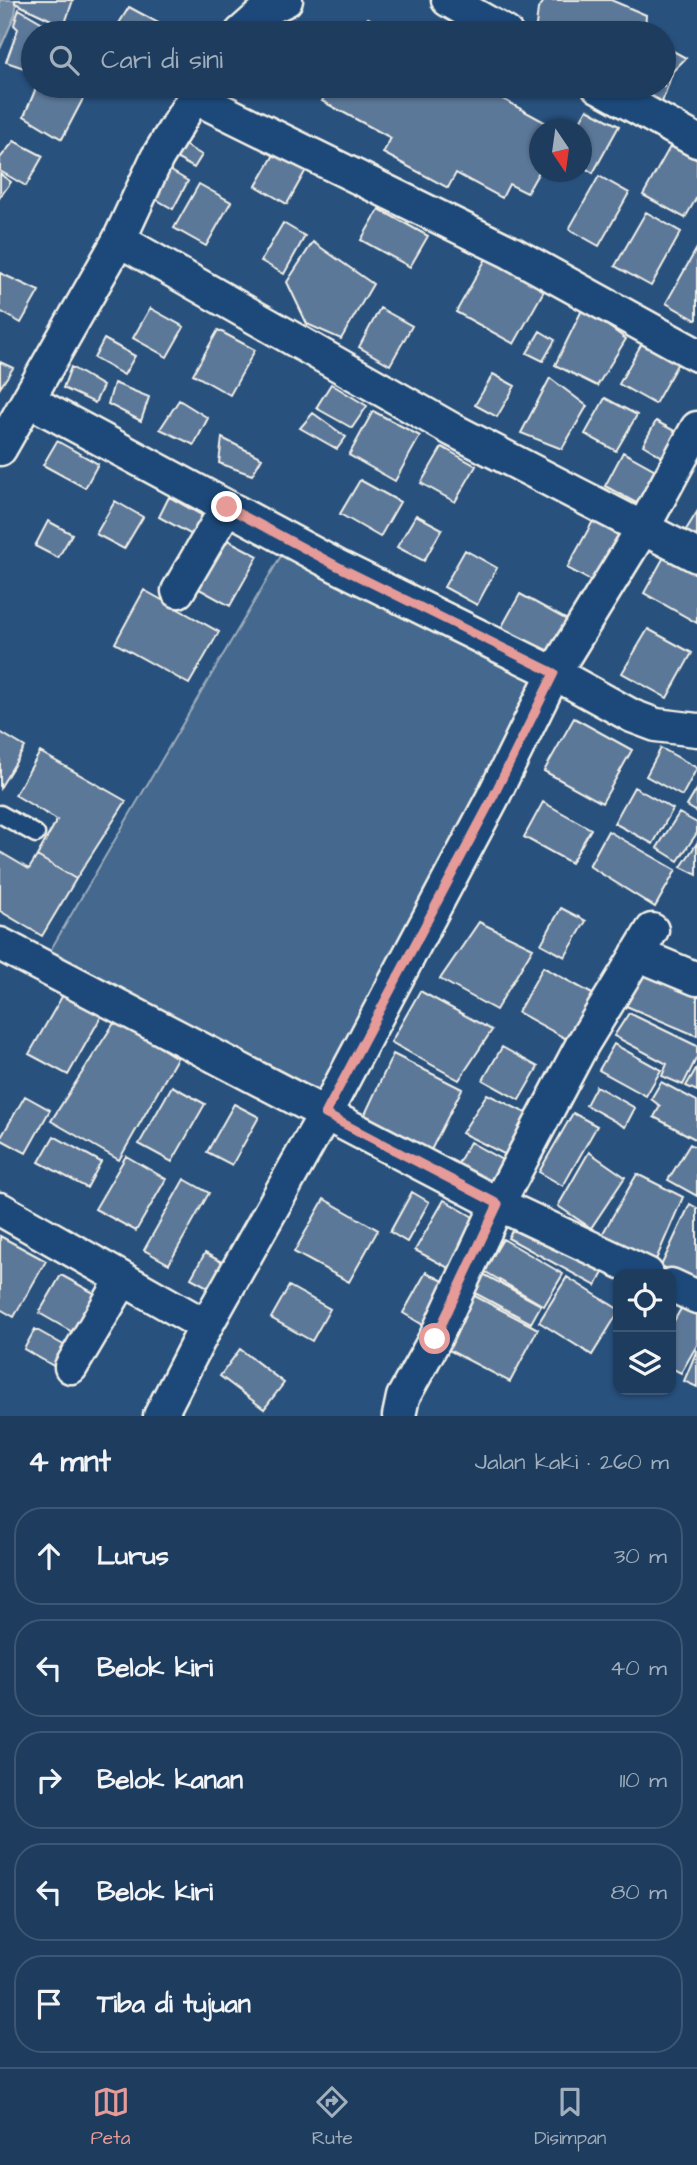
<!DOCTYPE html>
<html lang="id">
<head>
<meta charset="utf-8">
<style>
  :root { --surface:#1e3d5e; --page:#264464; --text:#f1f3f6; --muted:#a1aebc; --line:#3c5673; --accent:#e69b98 }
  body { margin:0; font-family:"Architects Daughter",sans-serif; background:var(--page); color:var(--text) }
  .controls { position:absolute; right:21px; bottom:21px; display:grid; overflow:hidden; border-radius:14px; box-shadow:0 2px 5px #0004 }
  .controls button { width:63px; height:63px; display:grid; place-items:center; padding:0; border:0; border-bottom:2px solid var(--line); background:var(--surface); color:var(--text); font:35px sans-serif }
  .compass { position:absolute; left:529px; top:119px; width:63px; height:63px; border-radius:50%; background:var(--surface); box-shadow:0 2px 5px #0004; rotate:167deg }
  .stop { position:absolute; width:21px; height:21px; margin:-16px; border:5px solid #e69b98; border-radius:50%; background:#fff }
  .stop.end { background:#e69b98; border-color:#fff; box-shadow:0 2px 7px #0008 }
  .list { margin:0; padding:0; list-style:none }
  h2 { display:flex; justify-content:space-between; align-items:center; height:91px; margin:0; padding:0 28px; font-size:30px }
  h2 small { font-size:23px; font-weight:400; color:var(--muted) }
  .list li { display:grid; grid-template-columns:46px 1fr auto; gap:21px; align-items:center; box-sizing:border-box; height:98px; margin:0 14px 14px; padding:0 14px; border:2px solid var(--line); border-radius:28px }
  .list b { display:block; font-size:26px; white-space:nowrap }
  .list em { font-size:23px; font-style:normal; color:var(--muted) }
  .icon { flex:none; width:38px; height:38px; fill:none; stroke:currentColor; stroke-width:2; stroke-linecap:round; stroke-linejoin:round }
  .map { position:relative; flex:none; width:697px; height:1416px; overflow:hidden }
  .search { position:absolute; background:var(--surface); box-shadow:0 2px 5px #0004; left:21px; right:21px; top:21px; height:77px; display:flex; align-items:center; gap:18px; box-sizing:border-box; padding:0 24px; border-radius:38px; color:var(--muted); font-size:26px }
  .sheet { height:651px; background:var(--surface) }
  nav { display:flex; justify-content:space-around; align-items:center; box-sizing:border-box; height:98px; border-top:2px solid var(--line); background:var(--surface); font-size:19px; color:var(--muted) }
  nav a { display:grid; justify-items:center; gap:4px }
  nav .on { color:var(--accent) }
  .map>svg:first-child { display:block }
  .green { fill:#45688e; stroke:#9cacbb; stroke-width:2 }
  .water { fill:#6e88a2; stroke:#a4b2be; stroke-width:2 }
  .building { fill:#5b7899; stroke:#f4f1e8; stroke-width:2 }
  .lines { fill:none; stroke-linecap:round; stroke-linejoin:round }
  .lane-casing { stroke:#f4f1e8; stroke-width:21 }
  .street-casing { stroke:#f4f1e8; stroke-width:37 }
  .lane { stroke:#1f4a7a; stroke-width:16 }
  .street { stroke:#1f4a7a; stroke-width:32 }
  .route { stroke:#e69b98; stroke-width:9 }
</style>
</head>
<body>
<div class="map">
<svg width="697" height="1416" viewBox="0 0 697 1416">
  <rect width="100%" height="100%" fill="#28517e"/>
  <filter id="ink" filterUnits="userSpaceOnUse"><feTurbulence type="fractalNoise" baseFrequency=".0143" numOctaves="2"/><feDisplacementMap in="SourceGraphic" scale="14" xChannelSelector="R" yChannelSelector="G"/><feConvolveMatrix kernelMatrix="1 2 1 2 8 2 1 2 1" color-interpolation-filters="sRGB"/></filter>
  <g filter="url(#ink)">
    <!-- green -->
    <path class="green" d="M282,554l259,124 -220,425 -274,-147z"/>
    <!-- water -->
    <path class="water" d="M0,0h17l-2,15 -15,34z"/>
    <!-- building -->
    <path class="building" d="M15,0h58l-9,26 -49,-23z
      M545,0h66l35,15 -1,13 13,5h-123l3,-24z
      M129,7l39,21 -3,5h-52z
      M19,9l37,22 -1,2h-22v38l-27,-9 12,-33 -4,-4z
      M368,18l29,15h-38z
      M664,46l22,12 -13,13 -11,31 -32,-16h34z
      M37,86h20l27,11 -22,42 -38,-23z
      M331,86h175l-7,11 60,33h-19v40l-13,23 -18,-9 -7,14 -46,-25 -8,15 -65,-35 8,-15 -69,-37z
      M587,109l32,17 -26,47 -11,-7v-36h-7z
      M14,141l29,15 -17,30 -26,-15v-13z
      M181,143l21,12 -8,13 -20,-11z
      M671,145l26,15v37l-12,21 -42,-23z
      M275,153l31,17 -19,34 -31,-18z
      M168,169l20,12 -15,28 -21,-12z
      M0,174l11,8 -11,15z
      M599,176l30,17 -30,53 -30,-17z
      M199,184l32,18 -25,44 -32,-18z
      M379,209l49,27 -18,31 -49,-27z
      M646,212l35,20 -30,54 -36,-20z
      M283,223l22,13 -21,38 -23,-13z
      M313,242l60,42 -32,55 -34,-15 -20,-42z
      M697,248v71l-1,1 -30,-17z
      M487,257l58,32 -31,55 -58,-32z
      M0,273l39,18 -18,32 -21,-12z
      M150,308l34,19 -17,30 -34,-19z
      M380,308l32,18 -22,39 -31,-18z
      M583,308l43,31 -29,47 -42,-21z
      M218,330l37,20 -25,45 -37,-21z
      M540,331l15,9 -12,21 -16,-8z
      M104,339l31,17 -11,19 -30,-17z
      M642,343l36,20 -23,41 -36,-20z
      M0,362l13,6 -13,20z
      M71,367l32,19 -8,17 -32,-15z
      M493,374l22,12 -18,31 -22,-12z
      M550,378l37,28 -25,43 -41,-16z
      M114,383l35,14 -8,24 -33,-17z
      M331,384l36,22 -15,22 -36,-20z
      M605,398l32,17 -21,36 -31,-17z
      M179,400l29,18 -14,27 -34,-16z
      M373,411l47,25 -25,45 -46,-26z
      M313,413l33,24 -9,12 -37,-21z
      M656,421l24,13 -14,25 -23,-14z
      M222,438l40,20 -10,17 -33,-12z
      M57,441l41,23 -13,24 -42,-23z
      M442,447l34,19 -21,36 -34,-19z
      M623,452l34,19 -19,33 -33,-18z
      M360,480l40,22 -20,35 -40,-23z
      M169,497l34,19 -11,19 -33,-18z
      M115,501l28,16 -19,32 -28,-15z
      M697,512v27l-13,-6z
      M416,515l26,14 -18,32 -27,-14z
      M48,521l24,13 -14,24 -23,-12z
      M593,521l30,17 -26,46 -30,-16z
      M220,536l38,20 -28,50 -38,-21z
      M670,546l27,15v62l-53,-30z
      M465,550l32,18 -20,37 -33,-18z
      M144,590l75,42 -30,52 -74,-41z
      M520,594l49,27 -21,36 -48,-27z
      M648,629l44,24 -25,45 -45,-25z
      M574,718l58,32 -30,53 -58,-32z
      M0,732l25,15 -25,41z
      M661,748l36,20 -15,28 -36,-20z
      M40,752l86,49 -50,78 -39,-23 20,-36 -42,-25z
      M634,787l39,22 -20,35 -39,-21z
      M697,789v23l-10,-6z
      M543,802l48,27 -20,34 -47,-26z
      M679,813l18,10v10l-19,28 -21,-13z
      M608,831l68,39 -21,37 -66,-41z
      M697,843v32l-16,-8z
      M0,852l29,17 8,-13 39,23 -34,57 -42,-25z
      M561,908l25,13 -21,36 -24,-13z
      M479,922l54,26 -37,62 -56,-31z
      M640,966l57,23v47l-78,-33z
      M543,967l53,29 -26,45 -52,-29z
      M420,991l72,39 -33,50 -68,-38z
      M64,993l38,22 -34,60 -39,-21z
      M629,1013l68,33v11l-14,28 -21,-9 5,-12 -53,-28z
      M116,1020l61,38 -58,102 -68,-39z
      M614,1044l47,26 -15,26 -47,-26z
      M502,1047l36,20 -19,33 -36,-20z
      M393,1054l69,35 -35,69 -67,-33z
      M697,1067v24l-11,-5z
      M661,1082l36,19v39l-43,-23 6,-11 -9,-7z
      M172,1086l33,18 -33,58 -33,-18z
      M596,1086l39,22 -10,19 -39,-22z
      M487,1094l45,22 -22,41 -48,-24z
      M25,1096l25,14 -24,43 -26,-14z
      M234,1104l25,13 -27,48 -25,-13z
      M573,1113l24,13 -34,60 -24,-14z
      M54,1136l47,26 -14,26 -48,-26z
      M470,1142l32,18 -14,25 -32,-18z
      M690,1144l7,4v48l-29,-16z
      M589,1152l36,25 -34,51 -33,-22z
      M126,1156l40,23 -30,52 -41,-22z
      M637,1174l46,23 -28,65 -55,-24z
      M184,1179l25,14 -40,71 -25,-14z
      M412,1192l17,10 -22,40 -17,-10z
      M324,1199l54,31 -29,52 -55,-30z
      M444,1200l36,21 -28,49 -37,-20z
      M690,1204l7,4v73l-36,-15z
      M519,1218l88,47 -11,21 -88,-48z
      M0,1236l46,25 -32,56 -14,-8z
      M503,1239l60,35 -19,32 -60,-35z
      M205,1253l24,13 -14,25 -24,-13z
      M426,1272l23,12 -24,42 -22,-13z
      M483,1274l58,31 -10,18 -58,-31z
      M61,1275l42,23 -22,39 -42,-24z
      M567,1277l51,32v4l-26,42 -53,-33z
      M289,1286l41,23 -18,32 -41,-23z
      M471,1294l67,35 -28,53 -67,-35z
      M686,1300l11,6v39l-16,28 -10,-5v-42z
      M35,1329l34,19 -12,20 -33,-19z
      M240,1349l44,34 -20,26 -44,-33z
      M697,1350v37l-13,-6z"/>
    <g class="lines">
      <!-- lane casing -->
      <g class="lane-casing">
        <path id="lane" d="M0,814l36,20"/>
      </g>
      <!-- street casing -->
      <g class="street-casing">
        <path id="street" d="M448,0l58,33
          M241,33l28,-25 17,-8
          M598,86l99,55
          M194,97l316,155 187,103
          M119,240l334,190 244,126
          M28,400l309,166 217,107 78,43 24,9 41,5
          M0,449l119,-209 38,-82 44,-72
          M178,591l49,-84
          M0,944l498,260 149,70
          M637,954l60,25
          M0,1209l206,117
          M671,1285l26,12
          M71,1367l52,-88
          M160,1416l46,-90 119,-212 168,-317 61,-124 89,-145 54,-100
          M399,1416l4,-19 32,-58 63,-135 84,-159 70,-115"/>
      </g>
      <!-- lane -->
      <use href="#lane" class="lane"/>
      <!-- street -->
      <use href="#street" class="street"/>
    </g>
  </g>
  <g class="lines" filter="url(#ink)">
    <!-- route -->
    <path class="route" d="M227,507l110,59 217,107 -61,124 -168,317 173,90 -63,135"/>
  </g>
</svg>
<div class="controls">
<button><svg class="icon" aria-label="locate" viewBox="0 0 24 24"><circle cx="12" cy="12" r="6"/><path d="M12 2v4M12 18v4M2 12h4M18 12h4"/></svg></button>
<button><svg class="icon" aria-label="layers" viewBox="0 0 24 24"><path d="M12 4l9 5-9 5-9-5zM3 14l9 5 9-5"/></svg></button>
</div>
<svg class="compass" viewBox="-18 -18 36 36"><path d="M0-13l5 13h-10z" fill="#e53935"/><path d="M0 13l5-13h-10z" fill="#a1aebc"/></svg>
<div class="stop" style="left:435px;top:1339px"></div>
<div class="stop end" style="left:227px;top:507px"></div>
<div class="search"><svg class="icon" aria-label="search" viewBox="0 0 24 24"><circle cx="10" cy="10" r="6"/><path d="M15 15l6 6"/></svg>Cari di sini</div>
</div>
<section class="sheet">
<h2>4 mnt<small>Jalan kaki · 260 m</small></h2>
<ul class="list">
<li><svg class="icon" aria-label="ahead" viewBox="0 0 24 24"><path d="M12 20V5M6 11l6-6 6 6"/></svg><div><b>Lurus</b></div><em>30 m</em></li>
<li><svg class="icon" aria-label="left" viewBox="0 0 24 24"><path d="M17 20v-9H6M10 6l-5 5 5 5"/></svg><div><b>Belok kiri</b></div><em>40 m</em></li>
<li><svg class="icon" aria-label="right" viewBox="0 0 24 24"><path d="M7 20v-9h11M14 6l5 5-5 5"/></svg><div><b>Belok kanan</b></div><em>110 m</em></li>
<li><svg class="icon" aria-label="left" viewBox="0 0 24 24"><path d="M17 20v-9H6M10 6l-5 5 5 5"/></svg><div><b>Belok kiri</b></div><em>80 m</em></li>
<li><svg class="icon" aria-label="arrive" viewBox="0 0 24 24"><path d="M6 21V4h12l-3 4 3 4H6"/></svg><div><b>Tiba di tujuan</b></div></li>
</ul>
</section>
<nav>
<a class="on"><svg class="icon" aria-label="map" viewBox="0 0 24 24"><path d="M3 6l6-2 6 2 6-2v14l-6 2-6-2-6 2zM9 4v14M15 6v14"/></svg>Peta</a>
<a><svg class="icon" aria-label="directions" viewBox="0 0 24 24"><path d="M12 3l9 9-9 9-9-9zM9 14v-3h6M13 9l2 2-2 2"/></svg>Rute</a>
<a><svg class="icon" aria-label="saved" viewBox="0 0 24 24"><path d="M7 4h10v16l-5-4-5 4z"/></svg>Disimpan</a>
</nav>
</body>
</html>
